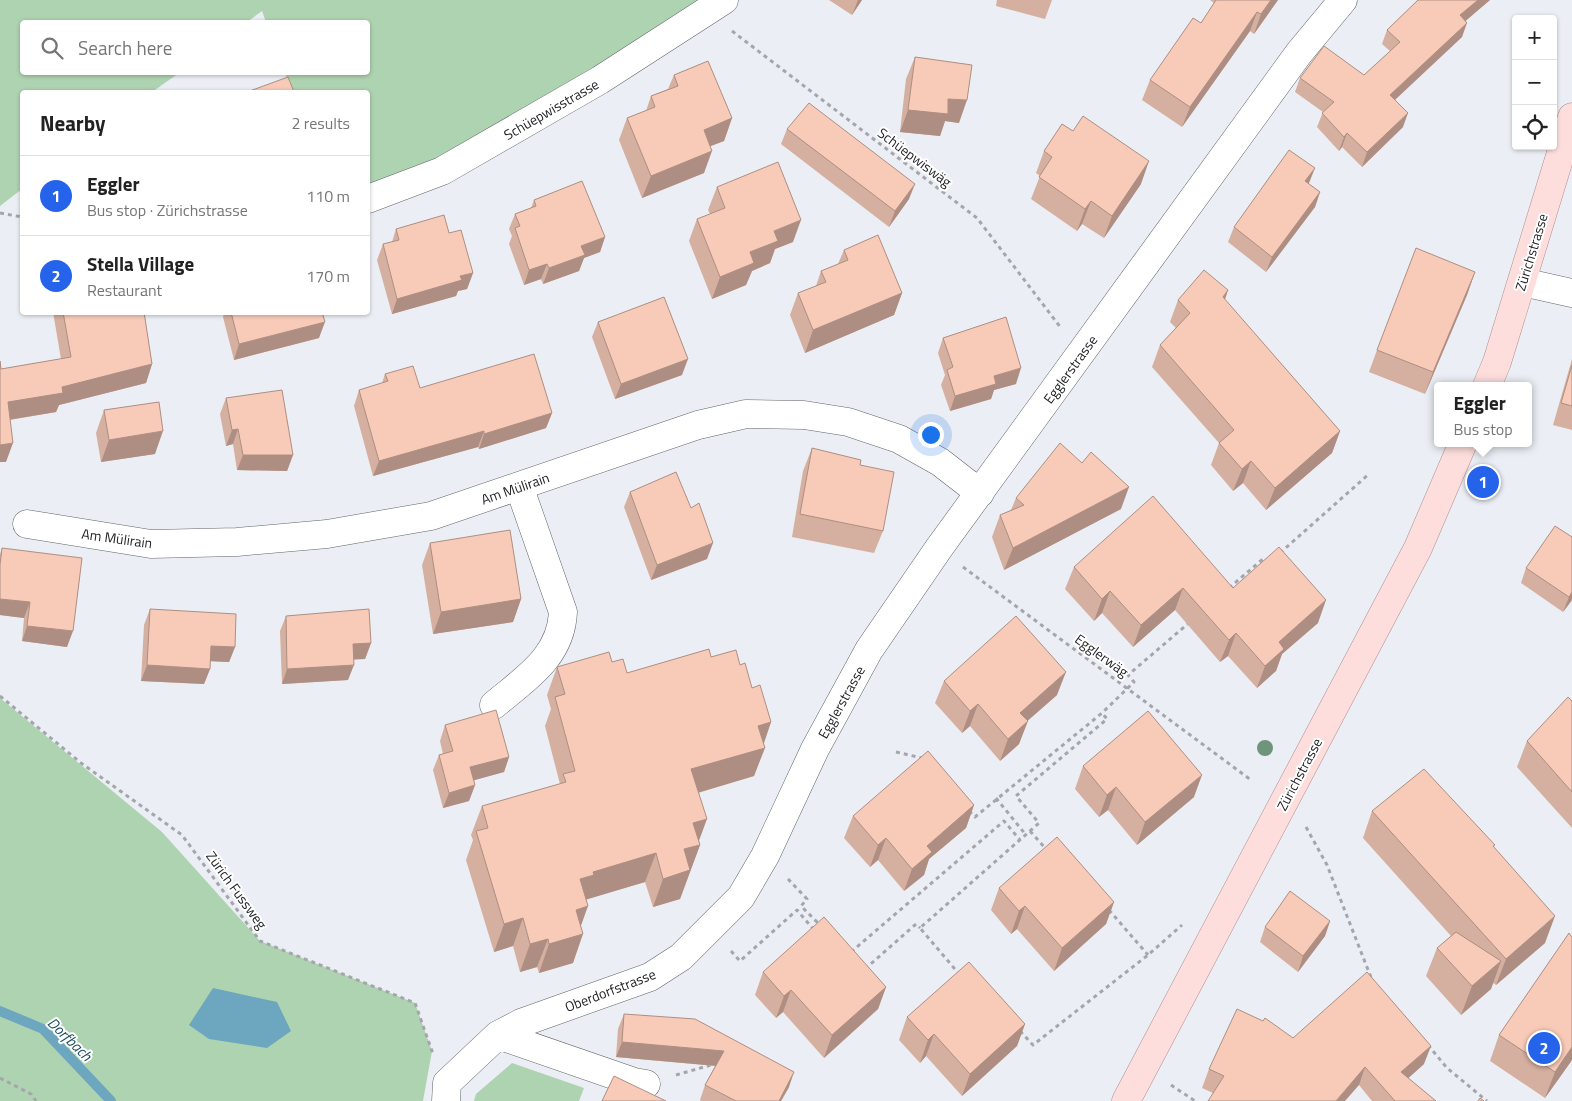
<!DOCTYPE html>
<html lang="en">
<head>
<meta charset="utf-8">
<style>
  :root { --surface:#fff; --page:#f6f6f6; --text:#222; --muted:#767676; --line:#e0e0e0; --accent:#2563eb }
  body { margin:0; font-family:"Titillium Web",sans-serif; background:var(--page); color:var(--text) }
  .controls { position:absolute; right:15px; top:15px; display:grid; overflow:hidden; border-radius:5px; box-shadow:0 1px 4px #0004 }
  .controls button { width:45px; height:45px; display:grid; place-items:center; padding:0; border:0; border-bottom:1px solid var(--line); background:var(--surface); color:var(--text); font:25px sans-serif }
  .you { position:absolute; left:930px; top:434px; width:18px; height:18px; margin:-12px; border:4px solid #fff; border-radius:50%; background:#1a73e8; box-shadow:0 0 0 8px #1a73e833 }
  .badge { display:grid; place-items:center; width:32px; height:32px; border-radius:50%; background:var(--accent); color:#fff; font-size:16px; font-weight:700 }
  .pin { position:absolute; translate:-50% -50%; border:2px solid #fff; box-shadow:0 1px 5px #0006 }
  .popup { position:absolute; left:1434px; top:382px; width:98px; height:65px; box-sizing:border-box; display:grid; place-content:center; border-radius:5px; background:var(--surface); filter:drop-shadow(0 1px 4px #0005); font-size:16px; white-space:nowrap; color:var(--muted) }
  .popup b { font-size:19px; color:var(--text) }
  .popup::after { content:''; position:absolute; left:50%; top:100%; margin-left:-10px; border:10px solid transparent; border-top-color:var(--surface) }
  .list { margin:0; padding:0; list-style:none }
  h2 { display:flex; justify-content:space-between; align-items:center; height:65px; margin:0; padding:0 20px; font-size:21px }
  h2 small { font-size:16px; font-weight:400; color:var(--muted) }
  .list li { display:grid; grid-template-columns:32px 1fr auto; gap:15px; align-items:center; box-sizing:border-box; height:80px; padding:0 20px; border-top:1px solid var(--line) }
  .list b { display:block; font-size:19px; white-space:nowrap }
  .list p { margin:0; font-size:16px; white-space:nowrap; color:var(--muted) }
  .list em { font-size:16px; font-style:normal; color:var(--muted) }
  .icon { flex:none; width:28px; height:28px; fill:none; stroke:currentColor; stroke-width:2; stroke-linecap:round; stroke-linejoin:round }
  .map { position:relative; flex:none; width:1572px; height:1101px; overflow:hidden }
  .search { position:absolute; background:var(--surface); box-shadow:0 1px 4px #0004; left:20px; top:20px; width:350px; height:55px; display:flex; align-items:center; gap:12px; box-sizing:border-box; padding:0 18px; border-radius:5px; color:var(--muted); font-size:19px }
  .panel { position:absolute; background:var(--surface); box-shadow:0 1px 4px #0004; left:20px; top:90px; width:350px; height:225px; border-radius:5px }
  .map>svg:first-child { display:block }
  .green { fill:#aed3b0 }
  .water { fill:#6ca6bf }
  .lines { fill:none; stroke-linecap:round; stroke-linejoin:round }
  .stream { stroke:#6ca6bf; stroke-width:10 }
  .minor-casing { stroke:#63656b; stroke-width:29 }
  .major-casing { stroke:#b08f8e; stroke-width:29 }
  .path { stroke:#a4a6ab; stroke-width:3; stroke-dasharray:4 4; stroke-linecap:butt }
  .minor { stroke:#fff; stroke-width:28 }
  .major { stroke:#fddedd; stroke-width:28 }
  .tree { fill:#6f947c }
  .wall { fill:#d5af9f }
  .shaded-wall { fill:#ae8e82 }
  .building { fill:#f8cbb9; stroke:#ae8e82 }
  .labels { text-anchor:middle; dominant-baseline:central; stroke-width:4; stroke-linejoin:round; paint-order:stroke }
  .street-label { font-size:14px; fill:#232427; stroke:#fff }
  .water-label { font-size:15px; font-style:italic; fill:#1a4b5e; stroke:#fff }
</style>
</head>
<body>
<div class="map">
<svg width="1572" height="1101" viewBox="0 0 1572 1101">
  <rect width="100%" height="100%" fill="#ebeef4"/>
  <!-- green -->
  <path class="green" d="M0,0h714l-346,199v-107h-76l-7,-19 83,-1v-50h-102l-4,-11 -15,11h-225v50l157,1 -27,19h-130v97l-22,17z
    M0,698l162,134 98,109 155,62 17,48 -9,50h-423z
    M512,1063l72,25 -5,13h-105l2,-7z"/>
  <!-- water -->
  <path class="water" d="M213,988l64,14 14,29 -24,17 -58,-9 -20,-14z"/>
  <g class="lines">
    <!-- stream -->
    <path class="stream" d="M0,1011l43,18 68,72"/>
    <!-- minor casing -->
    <g class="minor-casing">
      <path id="minor" d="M368,199l74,-28 158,-91 124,-80
        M1522,282l50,11
        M27,524l124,20 86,-2 90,-8 104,-18 267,-91 48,-11 58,1 44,7 51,17 41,23 40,31
        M494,705c32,-27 67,-48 69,-93l-44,-126
        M498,1035l136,47 12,2
        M446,1101l1,-18 51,-48 23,-12 129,-46 31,-20 60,-60 24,-41 50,-107 54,-99 70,-102 360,-495 44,-53"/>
    </g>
    <!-- major casing -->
    <g class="major-casing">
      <path id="major" d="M1487,386l10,-24 75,-245
        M1126,1101l292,-553 45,-105"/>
    </g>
    <!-- path -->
    <path class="path" d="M732,31l245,187 84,110
      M0,213l22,4
      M1280,553l89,-79
      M963,567l288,213
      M1229,588l35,-30 3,2
      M0,696l81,67 101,72 78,106 155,62 18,51
      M896,752l26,6
      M996,798l30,37
      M969,811l6,6 127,-104 32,-31 -6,-7 62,-53
      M1306,827l21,38 45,115
      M1030,831l17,19
      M788,879l19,20 -6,7 19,19
      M1109,910l39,45
      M731,951l9,10 57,-51 17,20
      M851,952l153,-131 16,19
      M865,969l51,-45 4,4
      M960,975l-40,-47 119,-105 -23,-27 91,-77 -5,-6
      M1020,1031l13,14 115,-90 34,-30
      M1428,1045l19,23 40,33
      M676,1075l35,-10
      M0,1078l31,16 5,7
      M1171,1085l24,16"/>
    <!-- minor -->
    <use href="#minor" class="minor"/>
    <!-- major -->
    <use href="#major" class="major"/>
  </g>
  <!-- trees -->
  <circle class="tree" cx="1265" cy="748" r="8"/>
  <!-- wall -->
  <path class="wall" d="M829,0h33l-10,15z
    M997,0h55l-7,19 -49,-13z
    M1210,0h68l-24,34 -4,-3 -68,96 -40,-27 8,-20 51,-57 13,-20z
    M1418,0h72l-25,21 -3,16 -67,63 8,27 -41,40 -20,-20 -3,4 -22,-24 6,-15 -28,-20 5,-14 64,-3 26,-24 -8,-7 5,-14z
    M915,57l44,66 -14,-2 -5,15 -40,-4 6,-53z
    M674,75l58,43 -8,23 -14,5 -6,27 -62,25 -23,-58 8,-22 19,-7 5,-15 17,-7z
    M787,129l122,70 -20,28 -108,-83z
    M1073,131l68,53 -37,54 -22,-14 -5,7 -46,-32 9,-23 -4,-3 8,-22z
    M1309,184l11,8 -5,15 -49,65 -38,-30 6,-15z
    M717,187l76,55 -18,7 -5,14 -18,8 -6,14 -34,14 -23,-58 8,-22 13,-5 -2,-4z
    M534,200l71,37 -5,15 -16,6 -5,13 -36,13 -2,-5 -17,6 -15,-41 3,-8 -3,-7 6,-15 16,-6z
    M396,229l53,4 24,40 -6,16 -9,2 -2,5 -64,18 -15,-54 6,-16 9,-2z
    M844,250l58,43 -8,22 -89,38 -15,-38 8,-22 18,-7 5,-15 17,-7z
    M1475,272l-8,23 -42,99 -56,-22 8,-22z
    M1228,290l-3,10 115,131 -8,22 -66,57 -23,-27 -10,8 -22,-26 8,-22 -67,-76 8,-22 16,-17 -6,-6 8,-22z
    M53,312h91l8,52 -6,19 -87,22 -3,7 -46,8 -4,42h-6v-101l1,8 60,-10z
    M224,312h98l-3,26 -85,22 -11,-43z
    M598,322l84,53 -67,24 -23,-62z
    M943,338l73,46 -22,6 -3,9 -41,12 -9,-26 4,-10 -7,-22z
    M1572,359v71l-19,-5z
    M385,374l35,14 132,25 -6,15 -67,21 -1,-2 -105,29 -19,-70 5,-16 23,-7z
    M226,398l67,57 -6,16 -50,-1 -4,-26 -7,2 -6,-32z
    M104,410l51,44 -54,8 -5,-29z
    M812,448l48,17 23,66 -9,22 -82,-16 11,-66z
    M630,492l77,67 -56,21 -27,-73z
    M1016,498l105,11 -117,61 -12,-33 8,-22 11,-5z
    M1572,537v63l-9,12 -42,-29 5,-15z
    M430,543l91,56 -8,23 -80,12 -11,-69z
    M2,548l65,99 -45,-6 2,-23 -24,-3v-61z
    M1074,567l159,21 85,35 -36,31 -6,17 -19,17 -29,-32 -8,6 -45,-52 -42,37 -31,-34 -8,8 -29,-32z
    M150,609l85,38 -6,15 -19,-1v8l-6,15 -63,-3 3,-56z
    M286,616l85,27 -6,16h-12l-5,21 -66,4 -2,-53z
    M711,657l29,8 12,23 19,34 -8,22 -9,32 -56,16 1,49 1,4 -20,54 -27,8 -8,-25 -59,17 -13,64 -34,10 -2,-6 -17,5 -7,-26 -19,6 -28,-92 7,-20 -2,-5 11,-29 78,-22 -15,-58 6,-17 -4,-14 10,-28 55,-5 15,11z
    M944,681l113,14 -30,26 -8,23 -19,17 -30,-35 -8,7 -27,-30z
    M1572,701v127l-55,-61 10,-26z
    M445,725l64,32 -5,15 -30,8 1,5 -6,16 -26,7 -10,-38 6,-15 4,-1 -3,-13z
    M1083,766l111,31 -57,48 -29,-35 -9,7 -24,-28z
    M974,805l-8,23 -37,31 -5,16 -20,16 -26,-31 -8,7 -26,-29 9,-22z
    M1372,811l122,36 51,96 -49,42 -3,-2 -2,6 -30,26 -35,-39 11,-28 14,-12 -88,-98z
    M999,888l115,14 -8,22 -52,47 -37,-42 -6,5 -20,-24z
    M1330,921l-5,15 -27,36 -38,-30 5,-15z
    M1572,937v123l-27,38 -55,-37 9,-26z
    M763,972l123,15 -8,22 -54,49 -41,-46 -7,6 -21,-23z
    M624,1014l165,73 -8,14h-80l-1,-1 5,-15 10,-19 -99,-9 2,-28z
    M907,1017l118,7 -8,22 -55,50 -36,-40 -6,7 -21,-23z
    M1293,1038l131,26 -16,14 28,23h-64l-13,-16 -146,8 -11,-5 7,-19z"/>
  <!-- shaded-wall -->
  <path class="shaded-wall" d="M858,0h4l-10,15z
    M1271,0h7l-24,34 7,-20z
    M1478,0h12l-35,30 5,-15z
    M1257,12l-7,19 -68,96 8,-20z
    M1467,23l-5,14 -77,72 5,-14z
    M948,99l19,1 -8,23 -14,-2 -5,15 -40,-4 8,-22z
    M1408,113l-5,14 -41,40 5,-15z
    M732,118l-8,23 -29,11 9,-22z
    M1347,133l-5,14 -3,4 5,-14z
    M712,151l-8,22 -62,25 9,-22z
    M1149,161l-8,23 -37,54 8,-22z
    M1315,168l-6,15 -9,14 5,-16z
    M915,184l-6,15 -20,28 6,-16z
    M1320,192l-5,15 -49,65 6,-15z
    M1091,201l-9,23 -5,7 8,-22z
    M801,220l-8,22 -18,7 -5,14 -18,8 -6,14 -34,14 8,-22 54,-46z
    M605,237l-5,15 -16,6 -5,13 -36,13 6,-16 32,-22z
    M547,264l-6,15 -17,6 5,-15z
    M1475,272l-8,23 -42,99 8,-22z
    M473,273l-6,16 -9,2 -2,5 -64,18 5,-15 63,-23z
    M1228,290l-8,23 3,-16z
    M902,293l-8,22 -89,38 8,-23z
    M325,322l-6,16 -85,22 5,-16z
    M688,359l-6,16 -67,24 6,-15z
    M152,364l-6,19 -87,22 -3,7 -55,9 7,-19 54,-15z
    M1021,368l-5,16 -22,6 -3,9 -41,12 5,-15 39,-20z
    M552,413l-6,15 -67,21 5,-15z
    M238,429l-5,15 -7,2 6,-16z
    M163,431l-8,23 -54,8 8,-22z
    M484,431l-6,16 -105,29 6,-15z
    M1340,431l-8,22 -66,57 9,-22z
    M13,443l-7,19h-6v-17z
    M243,455h50l-6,16 -50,-1z
    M1251,461l-8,22 -10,8 9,-22z
    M1129,487l-8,22 -117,61 9,-22z
    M713,543l-6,16 -56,21 6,-15z
    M1183,588l-8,22 -42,37 8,-22z
    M1110,591l-8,22 -8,8 8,-22z
    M1572,592v8l-9,12 6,-15z
    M0,599l30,3 -6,16 -24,-3z
    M521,599l-8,23 -80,12 8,-22z
    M1326,600l-8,23 -36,31 -6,17 -19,17 8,-22 14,-24z
    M27,626l46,5 -6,16 -45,-6z
    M1236,633l-8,23 -8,6 9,-22z
    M371,643l-6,16 -18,1 6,-16z
    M211,646l24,1 -6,15 -23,-1z
    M147,665l63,4 -6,15 -63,-3z
    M354,665l-6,15 -66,4 5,-15z
    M1066,672l-9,23 -41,36 12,-10 -9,23 -19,17 8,-22 12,-26z
    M978,704l-8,22 -8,7 8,-22z
    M771,722l-9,27 3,-1 -11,28 -73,22 10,-29 67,-43z
    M509,757l-5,15 -40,11 6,-16z
    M1202,775l-8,22 -57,48 8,-23z
    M475,785l-6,16 -26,7 6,-15z
    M1116,787l-8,23 -9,7 8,-22z
    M974,805l-8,23 -37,31 -5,16 -20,16 8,-22 15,-23z
    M707,819l-10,27 3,-1 -20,54 -27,8 10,-28 30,-56z
    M886,838l-8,22 -8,7 8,-22z
    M656,853l-11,29 -60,18 -5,-21 13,-7z
    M1114,902l-8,22 -52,47 8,-23z
    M588,906l-10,28 -2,-24z
    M1025,906l-8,23 -6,5 8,-23z
    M1555,916l-10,27 -49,42 10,-26z
    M523,918l-10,28 -19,6 10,-28z
    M1330,921l-5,15 -27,36 5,-16z
    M583,934l-10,29 -34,10 10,-29z
    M548,939l-11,28 -17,5 10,-28z
    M1501,961l-10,28 -30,26 11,-29z
    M886,987l-8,22 -54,49 8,-23z
    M791,990l-8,22 -7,6 8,-22z
    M1025,1024l-8,22 -55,50 8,-22z
    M934,1034l-8,22 -6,7 8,-23z
    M622,1042l102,9 -6,15 -102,-9z
    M1431,1046l-7,18 -30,27 7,-19z
    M1572,1047v13l-27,38 10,-26z
    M1365,1067l-6,18 -14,16h-9z
    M794,1072l-5,15 -8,14h-2z"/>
  <!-- building -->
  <path class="building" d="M1216,0h55l-10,14 -4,-2 -67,95 -40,-27 43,-62 8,5z
    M1418,0h60l-18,15 7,8 -77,72 18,18 -41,39 -20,-19 -3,4 -22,-24 12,-11 -34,-24 24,-32 40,29 36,-33 -13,-12z
    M915,57l57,8 -5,35 -19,-1v15l-40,-4z
    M708,61l24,57 -28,12 8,21 -61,25 -24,-58 28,-11 -4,-11 27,-10 -4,-11z
    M288,77l6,15h-47z
    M809,103l106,81 -20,27 -108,-82z
    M1083,116l66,45 -37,55 -21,-15 -6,8 -46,-32 13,-20 -8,-6 18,-27 11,7z
    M1289,150l26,18 -10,13 15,11 -48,65 -38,-30z
    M778,162l23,58 -27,11 4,10 -28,11 4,11 -34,14 -23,-58 28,-11 -8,-21z
    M582,181l23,56 -24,9 4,9 -36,13 -2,-4 -18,6 -14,-42 5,-2 -5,-12 21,-8 -2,-6z
    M444,215l5,18 12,-3 12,43 -13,3 2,4 -65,19 -14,-55 16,-4 -3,-11z
    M878,235l24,58 -89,37 -15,-37 28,-11 -5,-11 27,-11 -4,-10z
    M1416,248l59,24 -42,100 -56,-22z
    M1204,270l24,20 -5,7 117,134 -65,57 -24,-27 -9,8 -23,-26 15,-13 -74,-85 30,-32 -12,-13z
    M664,297l24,62 -67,25 -23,-62z
    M63,312h81l8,52 -90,23 1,6 -55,9 5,41 -13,2v-84l1,8 70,-12z
    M231,312h91l3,10 -86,22z
    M1006,317l15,51 -27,8 2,8 -41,12 -8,-26 6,-3 -10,-29z
    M534,354l18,59 -68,21v-3l-105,30 -20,-71 29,-9 -3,-7 28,-8 7,22z
    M1572,365v41l-11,-3z
    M282,390l11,65h-50l-5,-26 -6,1 -6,-32z
    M159,402l4,29 -54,9 -5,-30z
    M1060,443l22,20 9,-11 38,35 -116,61 -13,-33 24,-10 -8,-7z
    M812,448l49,12 -1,5 34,7 -11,59 -83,-17z
    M676,472l15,36 8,-5 14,40 -56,22 -27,-73z
    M1153,496l80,92 46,-41 47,53 -47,42 5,7 -19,17 -29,-33 -7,7 -46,-52 -42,37 -31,-34 -8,8 -28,-32z
    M1555,526l17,11v55l-3,5 -43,-29z
    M510,530l11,69 -80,13 -11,-69z
    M2,548l80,10 -9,73 -46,-5 3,-24 -30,-3v-34z
    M150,609l86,5 -1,33 -24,-1 -1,23 -63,-4z
    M369,609l2,34 -18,1 1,21 -67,4 -1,-53z
    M1016,616l50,56 -46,41 8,8 -20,18 -30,-35 -8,7 -26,-30z
    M709,649l2,8 25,-7 4,15 5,-2 7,25 8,-3 11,37 -13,4 7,22 -74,21 16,50 -14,4 7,22 -16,4 6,21 -27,9 -7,-26 -63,19 1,3 -14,4 8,27 -12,4 7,24 -34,10 -1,-5 -18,5 -7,-26 -19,6 -28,-93 12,-3 -6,-22 84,-24 -3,-8 12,-3 -20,-74 10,-3 -8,-27 52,-15 3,10 11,-3 4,14z
    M1568,697l4,4v91l-45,-51z
    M496,710l13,47 -39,10 5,18 -26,8 -10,-38 14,-4 -8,-26z
    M1148,711l54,64 -57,47 -29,-35 -9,8 -24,-29z
    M928,751l46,54 -47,41 5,6 -20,17 -26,-31 -8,7 -25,-29z
    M1424,769l71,76 -2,1 62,70 -49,43 -134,-148z
    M1057,837l57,65 -52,46 -37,-42 -6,5 -20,-23z
    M1290,891l40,30 -27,35 -38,-29z
    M824,917l62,70 -54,48 -41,-45 -7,6 -21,-24z
    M1456,932l45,29 -29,25 -35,-38z
    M1569,933l3,4v110l-17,25 -56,-37z
    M969,962l56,62 -55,50 -36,-40 -6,6 -21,-23z
    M1367,972l64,74 -30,26 35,29h-41l-30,-34 -29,34h-128l16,-25 -15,-7 28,-60 26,12 2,-3 28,20z
    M624,1014l71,5 99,53 -15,29h-43l-31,-16 19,-34 -102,-9z
    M614,1076l52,25h-64z
    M1480,1098l4,3h-6z"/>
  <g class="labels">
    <!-- street labels -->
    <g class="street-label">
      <text transform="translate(551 109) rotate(-30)">Schüepwisstrasse</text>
      <text transform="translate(915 157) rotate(37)">Schüepwiswäg</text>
      <text transform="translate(1531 252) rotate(-73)">Zürichstrasse</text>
      <text transform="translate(1070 369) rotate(-54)">Egglerstrasse</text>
      <text transform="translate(515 488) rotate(-19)">Am Mülirain</text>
      <text transform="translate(117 538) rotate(8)">Am Mülirain</text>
      <text transform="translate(1102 655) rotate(36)">Egglerwäg</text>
      <text transform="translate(841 702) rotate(-61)">Egglerstrasse</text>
      <text transform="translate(1299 774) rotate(-62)">Zürichstrasse</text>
      <text transform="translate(237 890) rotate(54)">Zürich Fussweg</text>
      <text transform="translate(610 990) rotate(-21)">Oberdorfstrasse</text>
    </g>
    <!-- water labels -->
    <g class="water-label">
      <text transform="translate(70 1039) rotate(44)">Dorfbach</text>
    </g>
  </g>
</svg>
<div class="controls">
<button>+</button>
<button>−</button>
<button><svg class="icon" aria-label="locate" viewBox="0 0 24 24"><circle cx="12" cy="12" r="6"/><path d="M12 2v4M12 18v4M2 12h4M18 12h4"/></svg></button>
</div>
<div class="you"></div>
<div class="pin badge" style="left:1483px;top:482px">1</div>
<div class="popup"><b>Eggler</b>Bus stop</div>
<div class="pin badge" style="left:1544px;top:1048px">2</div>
<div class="search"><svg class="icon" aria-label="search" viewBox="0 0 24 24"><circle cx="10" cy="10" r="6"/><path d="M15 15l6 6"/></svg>Search here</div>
<section class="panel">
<h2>Nearby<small>2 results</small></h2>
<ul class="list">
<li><span class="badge">1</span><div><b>Eggler</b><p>Bus stop · Zürichstrasse</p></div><em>110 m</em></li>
<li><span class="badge">2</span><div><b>Stella Village</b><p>Restaurant</p></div><em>170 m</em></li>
</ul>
</section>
</div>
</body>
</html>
